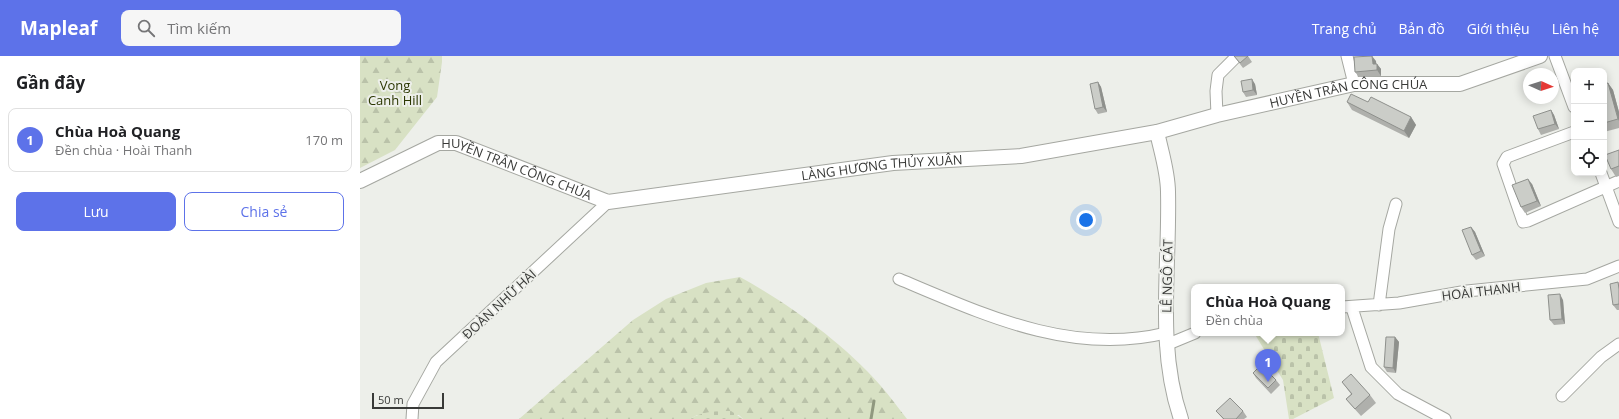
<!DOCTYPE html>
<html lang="vi">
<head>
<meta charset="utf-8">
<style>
  :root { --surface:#fff; --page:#f6f6f6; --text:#202124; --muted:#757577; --line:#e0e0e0; --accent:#5d72e9 }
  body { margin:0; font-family:"Open Sans",sans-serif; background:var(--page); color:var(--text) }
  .controls { position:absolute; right:12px; top:12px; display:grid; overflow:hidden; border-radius:8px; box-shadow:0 2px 10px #0003 }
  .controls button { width:36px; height:36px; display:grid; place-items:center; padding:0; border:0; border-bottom:1px solid var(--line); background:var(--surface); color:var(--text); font:20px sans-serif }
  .compass { position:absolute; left:1163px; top:12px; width:36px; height:36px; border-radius:50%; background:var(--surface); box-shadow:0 2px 10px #0003; rotate:93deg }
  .scale { position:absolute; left:12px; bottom:10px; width:72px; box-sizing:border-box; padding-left:4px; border:2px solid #393a38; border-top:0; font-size:11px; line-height:14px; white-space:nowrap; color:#393a38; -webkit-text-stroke:3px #edefea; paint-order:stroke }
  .you { position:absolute; left:726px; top:164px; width:14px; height:14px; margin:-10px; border:3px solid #fff; border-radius:50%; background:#1a73e8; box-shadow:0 0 0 6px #1a73e833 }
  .badge { display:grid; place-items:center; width:26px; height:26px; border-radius:50%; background:var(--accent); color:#fff; font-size:13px; font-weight:700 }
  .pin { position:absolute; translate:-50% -33px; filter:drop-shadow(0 1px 2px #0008) }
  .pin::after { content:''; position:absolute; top:21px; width:14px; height:12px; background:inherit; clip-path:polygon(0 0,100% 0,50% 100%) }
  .popup { position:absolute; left:831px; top:228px; width:154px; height:52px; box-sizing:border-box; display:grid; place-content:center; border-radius:8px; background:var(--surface); filter:drop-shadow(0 1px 3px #0005); font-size:13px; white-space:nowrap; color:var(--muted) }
  .popup b { font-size:15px; color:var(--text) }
  .popup::after { content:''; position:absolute; left:50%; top:100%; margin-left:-8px; border:8px solid transparent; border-top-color:var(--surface) }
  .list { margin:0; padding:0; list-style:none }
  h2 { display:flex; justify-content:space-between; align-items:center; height:52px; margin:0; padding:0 16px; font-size:17px }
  h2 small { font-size:13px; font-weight:400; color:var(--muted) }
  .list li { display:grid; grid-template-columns:26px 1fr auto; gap:12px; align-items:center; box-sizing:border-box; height:64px; margin:0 8px 8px; padding:0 8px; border:1px solid var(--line); border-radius:8px }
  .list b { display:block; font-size:15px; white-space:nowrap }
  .list p { margin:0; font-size:13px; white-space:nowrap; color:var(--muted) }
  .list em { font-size:13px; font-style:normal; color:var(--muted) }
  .actions { display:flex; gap:8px; padding:12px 16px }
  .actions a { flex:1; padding:9px 0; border:1px solid var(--accent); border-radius:8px; text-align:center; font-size:14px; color:var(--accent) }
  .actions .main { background:var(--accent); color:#fff }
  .icon { flex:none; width:22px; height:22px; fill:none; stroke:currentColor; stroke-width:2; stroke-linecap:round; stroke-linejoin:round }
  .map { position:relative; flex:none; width:1259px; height:363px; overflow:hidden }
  header { display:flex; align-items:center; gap:24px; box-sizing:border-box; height:56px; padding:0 20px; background:var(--accent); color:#fff }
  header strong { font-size:19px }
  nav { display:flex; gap:22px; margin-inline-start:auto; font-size:14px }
  .search { width:280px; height:36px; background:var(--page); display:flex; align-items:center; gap:10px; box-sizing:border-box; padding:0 14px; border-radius:8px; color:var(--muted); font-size:15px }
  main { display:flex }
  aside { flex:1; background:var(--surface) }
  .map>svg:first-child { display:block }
  .forest { fill:url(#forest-firs) }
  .cemetery { fill:url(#cemetery-stones) }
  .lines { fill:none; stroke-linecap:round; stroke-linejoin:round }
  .stream { stroke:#90987f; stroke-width:3 }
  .minor-casing { stroke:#a5a7a1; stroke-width:13 }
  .tertiary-casing { stroke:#a5a7a1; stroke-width:16 }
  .minor { stroke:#fff; stroke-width:11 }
  .tertiary { stroke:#fff; stroke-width:14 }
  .wall { fill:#afb0ac }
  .shaded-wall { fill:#8e908c }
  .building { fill:#cbcdc8; stroke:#8e908c }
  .labels { text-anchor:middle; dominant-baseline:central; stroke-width:4; stroke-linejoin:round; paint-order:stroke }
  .park-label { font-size:13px; fill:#2b3700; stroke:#edefea }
  .street-label { font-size:13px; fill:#393a38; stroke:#edefea }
</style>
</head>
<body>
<header>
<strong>Mapleaf</strong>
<div class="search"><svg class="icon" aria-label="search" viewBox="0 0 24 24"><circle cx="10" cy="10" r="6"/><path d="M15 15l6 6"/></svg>Tìm kiếm</div>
<nav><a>Trang chủ</a><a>Bản đồ</a><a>Giới thiệu</a><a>Liên hệ</a></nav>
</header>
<main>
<aside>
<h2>Gần đây<small></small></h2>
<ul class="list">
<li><span class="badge">1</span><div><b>Chùa Hoà Quang</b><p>Đền chùa · Hoài Thanh</p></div><em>170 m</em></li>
</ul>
<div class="actions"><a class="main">Lưu</a><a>Chia sẻ</a></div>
</aside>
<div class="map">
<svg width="1259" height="363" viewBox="0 0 1259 363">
  <defs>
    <pattern id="forest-firs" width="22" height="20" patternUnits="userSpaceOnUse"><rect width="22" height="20" fill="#d8e1c4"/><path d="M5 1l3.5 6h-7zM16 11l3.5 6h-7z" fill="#bac2a9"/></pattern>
    <pattern id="cemetery-stones" width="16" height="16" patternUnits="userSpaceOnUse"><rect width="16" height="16" fill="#d8e1c4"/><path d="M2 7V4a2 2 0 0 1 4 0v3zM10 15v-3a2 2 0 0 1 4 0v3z" fill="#bac2a9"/></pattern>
  </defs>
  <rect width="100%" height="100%" fill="#edefea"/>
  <!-- forest -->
  <path class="forest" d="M0,0h82v6l-5,35 -42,53 -35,18z
    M380,221c50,28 102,65 140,108 10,11 18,23 27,34h-164l-4,-4h-42l-7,4h-171l114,-99 33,-21 40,-16z"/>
  <!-- cemetery -->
  <path class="cemetery" d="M894,277h64l16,65 -41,21h-4l-6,-39z
    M371,355l12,8h-53c13,-8 26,-8 41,-8z"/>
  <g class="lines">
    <!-- stream -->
    <path class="stream" d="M511,363l3,-18"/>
    <!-- minor casing -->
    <g class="minor-casing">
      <path id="minor" d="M987,0l7,28
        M1195,0l19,51
        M857,59l-1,-24 2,-16 17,-17
        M1214,76l-67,25 -4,7 20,58 5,-1 91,-40
        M1241,117l18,49
        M539,223c86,36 172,77 267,54
        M1019,249l10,-76 7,-25
        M982,251l57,-4 68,-12 120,-12 32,-13
        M992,252l19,59 27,27 47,25
        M806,289l29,-12
        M1202,340l39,-39 18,-13
        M52,363l1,-15 23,-42 172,-160"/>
    </g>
    <!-- tertiary casing -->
    <g class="tertiary-casing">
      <g id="tertiary">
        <path d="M797,76c4,19 11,40 11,60 2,76 -12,154 13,227"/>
        <path id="s1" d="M0,125l78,-38h18l152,59 285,-39 128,-7 136,-24 60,-17 137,-31h106l80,-28"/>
      </g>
    </g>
    <!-- minor -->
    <use href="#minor" class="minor"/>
    <!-- tertiary -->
    <use href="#tertiary" class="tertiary"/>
  </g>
  <!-- wall -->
  <path class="wall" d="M874,0h14l4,6 -9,6z
    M1016,5v3h1l4,5v7l-22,1 -4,-5z
    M738,26l3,5 6,25 -9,2 -3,-5z
    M1248,27l5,7 6,22v16l-15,4v-48z
    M895,28l2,11 -11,2 -3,-5z
    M987,46h21l43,15 5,8 -7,13 -57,-28z
    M1191,54l3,5 5,14 -18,6 -3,-6z
    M1259,94v26l-3,1 -5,-8z
    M1172,128l9,22 -16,7 -4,-6z
    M1111,171l4,5 10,24 -9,4 -4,-5z
    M1258,226l1,2v26h-2l-4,-5z
    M1203,244l2,24 -11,1 -4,-5z
    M1035,281l4,5 -3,31 -9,-1 -3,-5z
    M893,317l23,7 4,5 -9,9 -15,-16z
    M982,326l28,13 6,8 -15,13 -9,-10 -6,-7 5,-5z
    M856,355h27l4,6 -3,2h-21z"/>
  <!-- shaded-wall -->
  <path class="shaded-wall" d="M1012,0l4,5 1,9 -4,-6z
    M1017,8l4,5v7l-4,-6z
    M892,23l3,5 2,11 -4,-5z
    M738,26l3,5 6,25 -4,-5z
    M1248,27l5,7 6,22v9l-1,-2z
    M1191,54l3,5 5,14 -4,-5z
    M1051,61l5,8 -7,13 -5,-7z
    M1168,123l4,5 9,22 -4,-5z
    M1111,171l4,5 10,24 -4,-5z
    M1200,238l3,6 2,24 -3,-5z
    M1035,281l4,5 -3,31 -3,-5z"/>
  <!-- building -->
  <path class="building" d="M874,0h14l-8,7z
    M1012,0l1,8h4v6l-22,2 -1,-15z
    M892,23l1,11 -10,2 -2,-11z
    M738,26l5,25 -8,2 -5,-25z
    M1248,27l10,36 -14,4v-39z
    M991,38l17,8 3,-5 40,20 -7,14 -57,-29z
    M1191,54l4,14 -17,5 -5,-13z
    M1259,94v16l-8,3 -6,-14z
    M1168,123l9,22 -16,6 -9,-22z
    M1111,171l10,24 -9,4 -10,-25z
    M1258,226l1,7v15l-6,1 -3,-21z
    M1200,238l2,25 -12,1 -2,-25z
    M1026,281h9l-2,31 -9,-1z
    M901,309l15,15 -8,8 -15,-15z
    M991,318l19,21 -15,14 -9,-10 6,-5 -10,-12z
    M870,342l13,13 -7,8h-12l-8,-8z"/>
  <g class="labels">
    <!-- park labels -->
    <g class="park-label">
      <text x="35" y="29">Vong<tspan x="35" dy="15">Canh Hill</tspan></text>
    </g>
    <!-- street labels -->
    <g class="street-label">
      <text stroke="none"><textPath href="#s1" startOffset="1018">HUYỀN TRÂN CÔNG CHÚA</textPath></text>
      <text stroke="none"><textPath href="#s1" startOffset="544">LÀNG HƯƠNG THỦY XUÂN</textPath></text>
      <text stroke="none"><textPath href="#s1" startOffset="170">HUYỀN TRÂN CÔNG CHÚA</textPath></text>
      <text transform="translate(807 220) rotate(-89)">LÊ NGÔ CÁT</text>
      <text transform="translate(1121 235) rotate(-7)">HOÀI THANH</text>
      <text transform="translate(139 248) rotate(-43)">ĐOÀN NHỮ HÀI</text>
    </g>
  </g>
</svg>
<div class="controls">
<button>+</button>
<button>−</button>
<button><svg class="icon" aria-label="locate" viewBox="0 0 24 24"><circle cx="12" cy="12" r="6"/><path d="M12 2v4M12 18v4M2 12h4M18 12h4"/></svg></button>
</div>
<svg class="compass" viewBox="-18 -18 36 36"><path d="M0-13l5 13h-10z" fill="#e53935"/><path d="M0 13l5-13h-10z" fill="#757577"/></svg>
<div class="scale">50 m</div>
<div class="you"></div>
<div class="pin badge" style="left:908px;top:326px">1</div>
<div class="popup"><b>Chùa Hoà Quang</b>Đền chùa</div>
</div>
</main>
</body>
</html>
